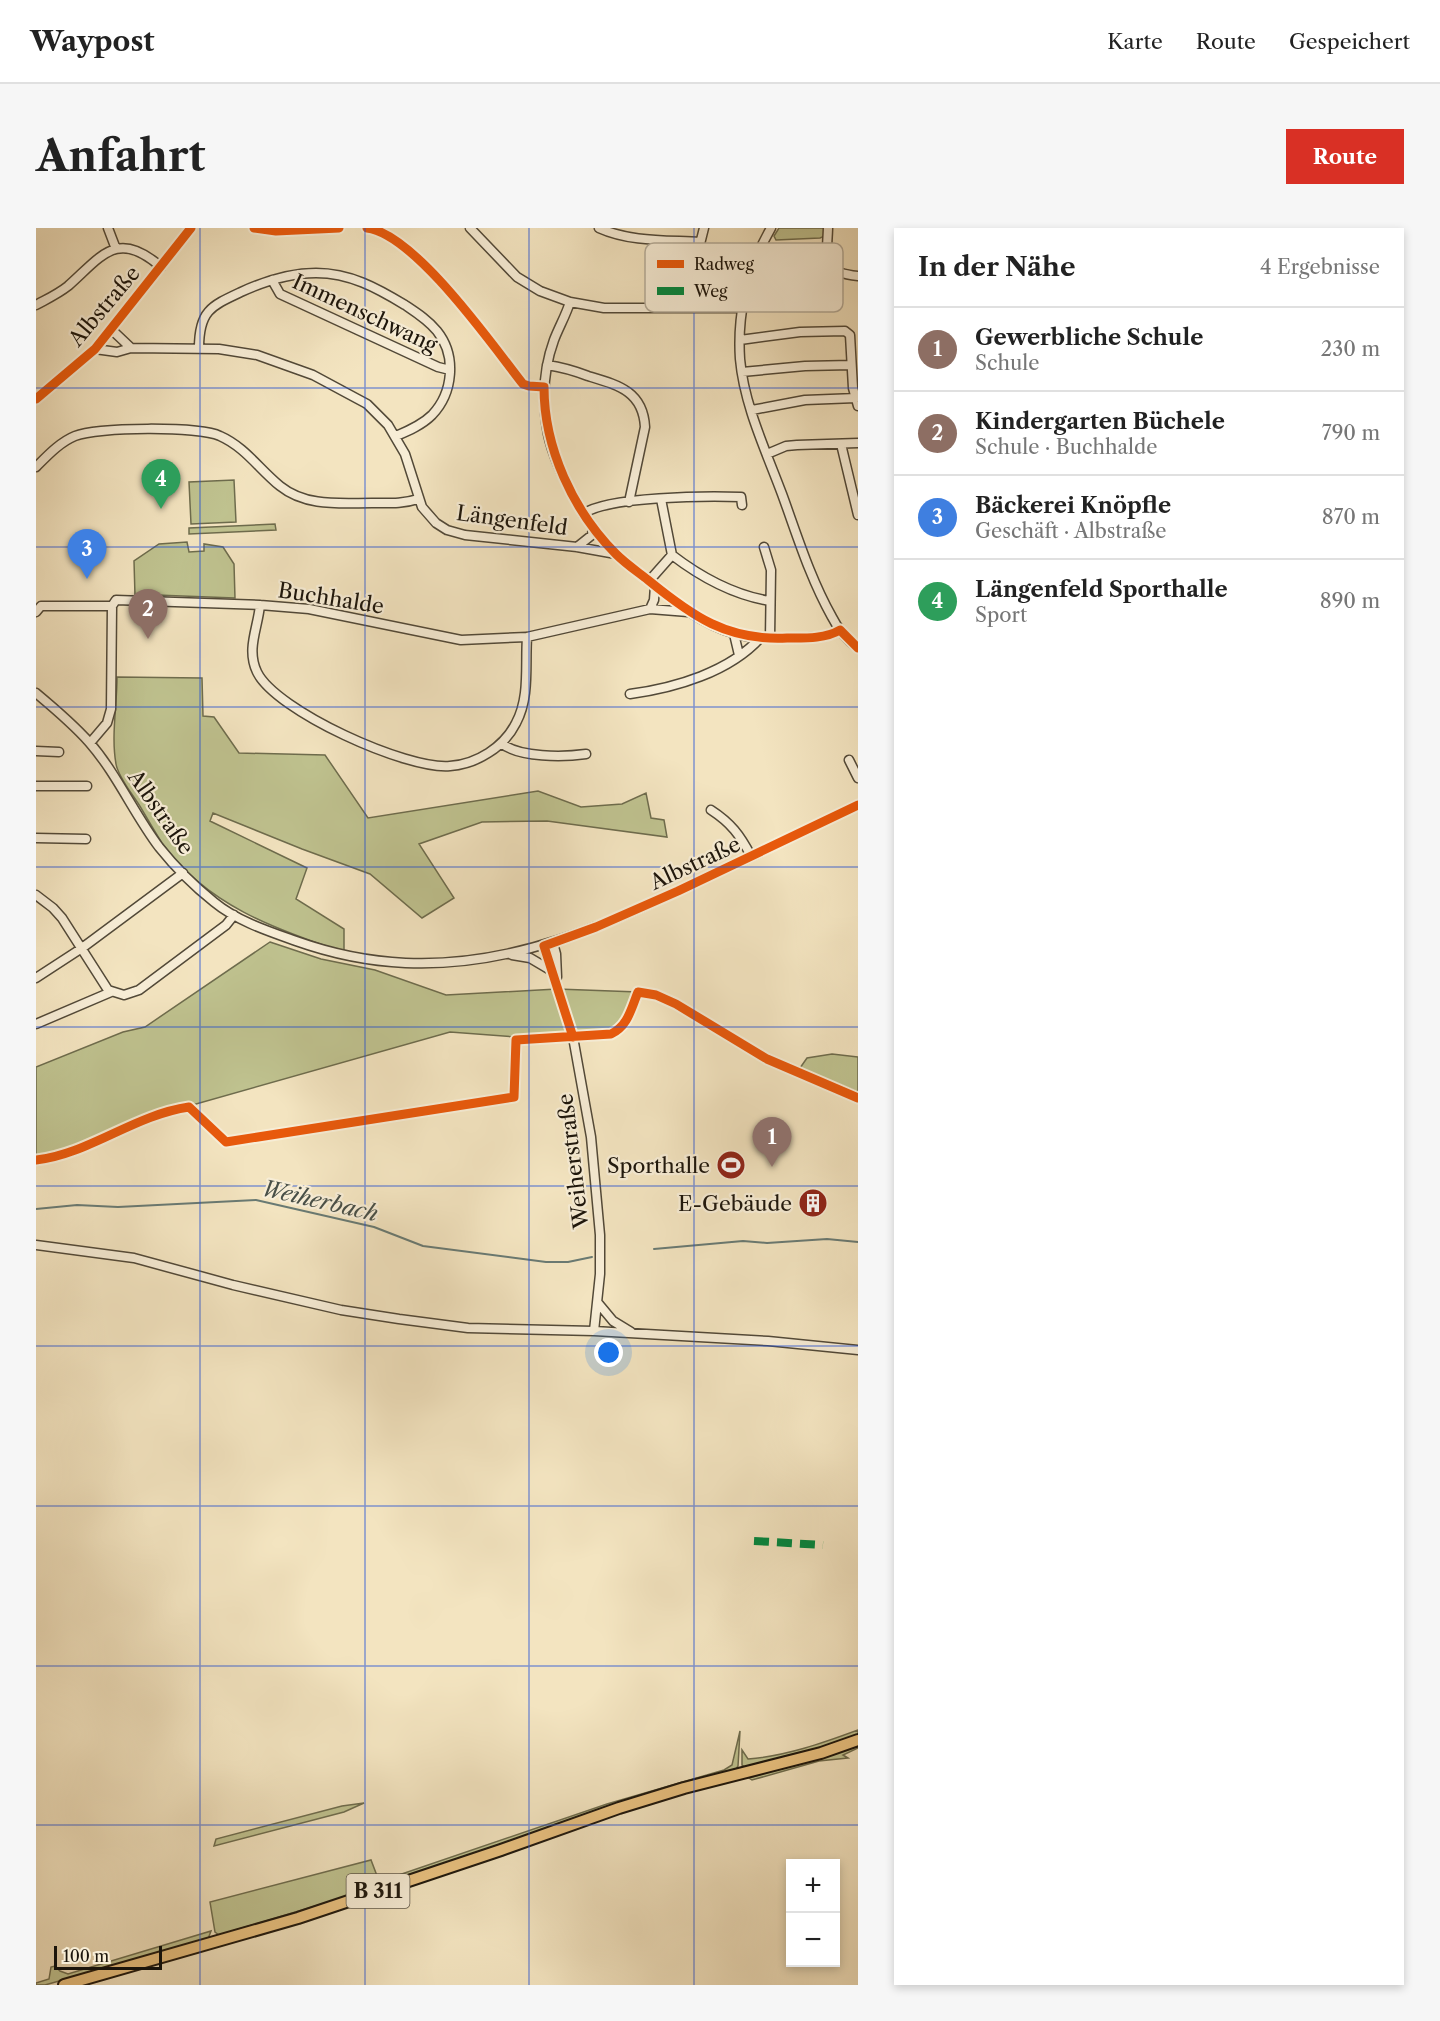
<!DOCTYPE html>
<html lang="de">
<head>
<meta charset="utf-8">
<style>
  :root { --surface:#fff; --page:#f6f6f6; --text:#222; --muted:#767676; --line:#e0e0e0; --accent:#d93025 }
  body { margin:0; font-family:"Libre Caslon Text",serif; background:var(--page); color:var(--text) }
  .controls { position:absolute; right:18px; bottom:18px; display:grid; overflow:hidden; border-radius:0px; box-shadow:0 3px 9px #0003 }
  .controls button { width:54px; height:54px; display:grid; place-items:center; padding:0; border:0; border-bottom:2px solid var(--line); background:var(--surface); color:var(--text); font:30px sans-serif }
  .scale { position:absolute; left:18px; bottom:15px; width:108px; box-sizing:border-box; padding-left:6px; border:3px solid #1c150b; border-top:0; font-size:16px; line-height:21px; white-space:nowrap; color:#1c150b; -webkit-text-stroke:4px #f7edd6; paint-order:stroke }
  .you { position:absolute; left:573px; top:1125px; width:21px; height:21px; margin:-15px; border:4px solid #fff; border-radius:50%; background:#1a73e8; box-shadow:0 0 0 9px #1a73e833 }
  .badge { display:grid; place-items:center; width:39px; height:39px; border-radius:50%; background:var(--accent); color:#fff; font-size:20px; font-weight:700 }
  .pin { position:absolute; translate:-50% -50px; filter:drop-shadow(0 2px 3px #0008) }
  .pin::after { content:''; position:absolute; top:32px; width:21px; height:18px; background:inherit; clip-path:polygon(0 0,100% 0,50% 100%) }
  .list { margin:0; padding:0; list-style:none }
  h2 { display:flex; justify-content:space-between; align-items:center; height:78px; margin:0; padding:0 24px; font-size:26px }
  h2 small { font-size:20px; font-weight:400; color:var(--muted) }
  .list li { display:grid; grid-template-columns:39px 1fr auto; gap:18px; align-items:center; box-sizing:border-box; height:84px; padding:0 24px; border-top:2px solid var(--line) }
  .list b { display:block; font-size:22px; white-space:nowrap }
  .list p { margin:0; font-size:20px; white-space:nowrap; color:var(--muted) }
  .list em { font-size:20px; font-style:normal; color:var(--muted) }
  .map { position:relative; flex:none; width:822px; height:1757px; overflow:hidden; border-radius:0px }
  header { display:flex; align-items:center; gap:36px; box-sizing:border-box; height:84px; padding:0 30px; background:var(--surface); border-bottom:2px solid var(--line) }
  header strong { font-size:28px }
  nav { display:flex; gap:33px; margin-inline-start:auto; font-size:21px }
  .intro { display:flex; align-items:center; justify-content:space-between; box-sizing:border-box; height:144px; padding:0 36px }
  h1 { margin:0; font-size:42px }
  .button { padding:15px 27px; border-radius:0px; background:var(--accent); color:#fff; font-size:21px; font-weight:700 }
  main { display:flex; gap:36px; padding:0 36px }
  aside { flex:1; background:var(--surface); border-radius:0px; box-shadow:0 3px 9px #0003 }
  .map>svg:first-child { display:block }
  .green { fill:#bfc28f; stroke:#6e6c4d; stroke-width:1.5 }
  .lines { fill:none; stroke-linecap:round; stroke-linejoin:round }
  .stream { stroke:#697a73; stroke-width:2 }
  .minor-casing { stroke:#524938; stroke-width:11 }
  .major-casing { stroke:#1c150b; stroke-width:14 }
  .minor { stroke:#f7edd6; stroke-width:8 }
  .major { stroke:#eac280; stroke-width:10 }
  .quiet { stroke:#00873e; stroke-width:8; stroke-dasharray:15 8; stroke-linecap:butt }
  .cycleway-casing { stroke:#f7edd6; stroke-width:13 }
  .cycleway { stroke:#e8590c; stroke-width:9 }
  .grid { fill:none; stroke:#1d4ed8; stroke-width:1.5; stroke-opacity:0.55 }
  .labels { text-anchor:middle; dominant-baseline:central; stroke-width:4.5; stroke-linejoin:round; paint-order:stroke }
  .shield { fill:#f7edd6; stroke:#5e5648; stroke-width:1.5 }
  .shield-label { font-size:20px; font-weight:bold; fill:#1c150b }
  .street-label { font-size:21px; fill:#1c150b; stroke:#f7edd6 }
  .poi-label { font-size:21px; fill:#1c150b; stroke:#f7edd6; text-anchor:end }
  .water-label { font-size:22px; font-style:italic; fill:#495048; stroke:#f7edd6 }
  .key { fill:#f7edd6; stroke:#b5ac99; stroke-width:1.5 }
  .key-label { font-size:16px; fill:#1c150b }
</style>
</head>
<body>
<header>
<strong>Waypost</strong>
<nav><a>Karte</a><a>Route</a><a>Gespeichert</a></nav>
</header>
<div class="intro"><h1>Anfahrt</h1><a class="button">Route</a></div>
<main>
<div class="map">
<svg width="822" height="1757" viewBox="0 0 822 1757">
  <rect width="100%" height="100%" fill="#f3e4c0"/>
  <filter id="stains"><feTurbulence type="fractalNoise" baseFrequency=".00333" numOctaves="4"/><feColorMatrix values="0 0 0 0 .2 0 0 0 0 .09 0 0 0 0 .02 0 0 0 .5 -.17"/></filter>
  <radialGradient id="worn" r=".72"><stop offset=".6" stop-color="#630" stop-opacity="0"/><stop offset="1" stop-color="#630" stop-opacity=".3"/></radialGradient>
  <!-- green -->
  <path class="green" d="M743,0h46v8l-5,2 -44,2 -2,-4z
    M198,252l2,42 -45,2 -2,-42z
    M239,296l1,6 -87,4v-6z
    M151,314l2,10 15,-1v-7l19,3 11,17 1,34 -79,-3 -21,1 -1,-35 25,-17z
    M81,449l85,1 1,38 11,1 25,36 86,2 43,63 170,-27 43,16 41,-3 24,-11 5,25 13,2 3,17 -120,-16 -65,1 -63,22 35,54 -32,20 -52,-44 -68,-25 -89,-36 -3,8 97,47 -11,31 48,30v23c-68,-22 -139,-48 -182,-109 -7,-11 -14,-23 -21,-35 -7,-12 -23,-31 -25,-44 -5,-28 1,-58 1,-87z
    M234,714l51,17 54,11 71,25 111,-6 81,3c-7,17 -10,34 -27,42l-95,3 -66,-5 -261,74c-45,1 -88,36 -130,49 -7,2 -16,2 -23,3v-91l87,-35 22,-5z
    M796,826l26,3v35l-58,-24 7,-10z
    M822,1502v6l-24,9 -89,22 -3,-2v-15l6,9c38,-3 75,-16 110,-29z
    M704,1503l-2,35 -3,5 -183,55 -167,59 -6,-4 -1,6 -159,48 -4,-3 -5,-30 161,-42 8,21 11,-3 217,-74 117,-34 8,-5z
    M822,1517v3l-15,7 5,3 -29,3 -67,19 -3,-2z
    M328,1575l-20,9 -130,34 2,-7 126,-33z
    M175,1703l-3,8 -163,46h-9v-2l13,-4 2,-12 4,-1 5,5 8,3z"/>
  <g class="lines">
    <!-- stream -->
    <path class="stream" d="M0,981l41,-4 41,2 138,-7 118,27 49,19 123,16h22l24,-5
      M618,1021l89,-8 24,2 60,-4 31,3"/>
    <!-- minor casing -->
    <g class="minor-casing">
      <path id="minor" d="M72,0l8,21
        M434,0l47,49 23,14 30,11 34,6h138
        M563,0c31,14 68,12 101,14
        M735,0c-23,40 -34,85 -31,131 4,46 26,92 42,135 15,41 28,84 50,123 6,12 15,23 26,31
        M792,0c-1,32 -8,44 30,48
        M236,52l8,14 158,73 12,3
        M534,74c-4,13 -11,25 -16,38 -11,30 -12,63 -6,94 8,38 41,94 69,121 10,9 21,17 32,26 26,21 51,42 84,52 18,6 39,6 58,5 16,-1 35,1 49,-8
        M0,77c11,-6 22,-11 32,-19 33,-29 49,-58 93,-19
        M654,78l3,-34 11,-44
        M76,102l19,18
        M704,112l60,-8 45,-1 5,4 3,53 5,18
        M163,120c0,-37 12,-42 42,-56 24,-11 49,-19 75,-19 34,0 61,15 89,32 12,8 23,15 32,26 20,25 16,62 -5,84 -10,10 -24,16 -36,21
        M59,121l22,3 14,-4 88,1 38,6 56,20 54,29 21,21 17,29 17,53 14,16 11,7 18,5 112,12 39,7
        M511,137c14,2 28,6 41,11 30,9 55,15 57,51l-16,75
        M706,144l63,-6 46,-1
        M0,171l59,-50 96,-121
        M716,182l53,-10 51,-2
        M805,216l17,71
        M731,226l19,-8 11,-1 61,-2
        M0,239c11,-11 24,-25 39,-31 22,-9 124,-10 145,0 25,11 39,33 60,50 26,21 60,17 92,17 16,0 31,1 46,-4
        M625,271l11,56c30,23 61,40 98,46
        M547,286c24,-18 126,-18 158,-17l1,8
        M541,319l15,-12 1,-8
        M728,319l7,23 -1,68
        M613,353l23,-26
        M224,377c-2,23 -14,44 -3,67 19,39 150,98 193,94 27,-2 54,-19 66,-43 14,-26 9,-57 11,-86
        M614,381l4,-9 1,-14
        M0,384l5,-6h71
        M698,406l5,21
        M0,465c18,15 37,31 53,49 28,32 45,72 70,105 16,20 35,39 55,55 23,19 54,29 82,39 152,54 277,1 413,-65 50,-23 100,-47 149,-71
        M594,466c45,-6 100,-22 131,-57
        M54,515l17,-20 4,-14 1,-103 4,-6 144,5 49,4 152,31 66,-3 123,-28 38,3
        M465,515c18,15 63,14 85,11
        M0,523l23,1
        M813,532l9,18
        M0,558h51
        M675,582c20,13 29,25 40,46
        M0,610l50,1
        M0,667l17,13 9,10 46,72 16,5 15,-5 87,-65 8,-10
        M517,715l3,11 1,23
        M508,718l29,91 18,100 9,98v39l-6,57
        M476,727l18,3 22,13
        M0,750l46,-30 101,-75
        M0,796l75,-32
        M0,1017l98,13 99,27 108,25 58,9 69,9 126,3 174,10 90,9
        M562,1075l15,18 18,11"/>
    </g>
    <!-- major casing -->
    <g class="major-casing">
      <path id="major" d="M28,1757l234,-67 203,-68 118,-42 65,-20 137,-35 37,-13"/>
    </g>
    <!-- minor -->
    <use href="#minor" class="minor"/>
    <!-- major -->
    <use href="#major" class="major"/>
    <!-- quiet -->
    <path class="quiet" d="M718,1313l69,4"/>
    <!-- cycleway casing -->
    <g class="cycleway-casing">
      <path id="cycleway" d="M218,0l22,3 63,-3
        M331,0c48,6 126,118 156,156l6,2 15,1c0,61 29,124 72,167 10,10 22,18 32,26 44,36 79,61 139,58 17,0 38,1 53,-8l18,18
        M0,171l59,-50 96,-121
        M537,809l-29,-91 52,-19 82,-36 180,-86
        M0,932c53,-6 98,-45 153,-53l37,35 288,-45 2,-57 95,-6c17,-8 20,-25 27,-42l18,3 20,9 91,55 91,39"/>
    </g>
    <!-- cycleway -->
    <use href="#cycleway" class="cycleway"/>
  </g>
  <!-- grid -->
  <path class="grid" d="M164,0v1757M329,0v1757M493,0v1757M658,0v1757M0,160h822M0,319h822M0,479h822M0,639h822M0,799h822M0,958h822M0,1118h822M0,1278h822M0,1438h822M0,1597h822"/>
  <!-- icons -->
  <defs>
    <g id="stadium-disc" transform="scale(1.5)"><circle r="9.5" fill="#8f2418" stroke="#f7edd6"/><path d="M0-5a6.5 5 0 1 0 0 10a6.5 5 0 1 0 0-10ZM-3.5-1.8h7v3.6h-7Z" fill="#fff"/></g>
    <g id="building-disc" transform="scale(1.5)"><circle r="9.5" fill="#8f2418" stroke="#f7edd6"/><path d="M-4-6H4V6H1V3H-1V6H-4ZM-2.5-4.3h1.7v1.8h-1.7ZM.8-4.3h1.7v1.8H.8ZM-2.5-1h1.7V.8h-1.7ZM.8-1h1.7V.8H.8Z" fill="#fff"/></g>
  </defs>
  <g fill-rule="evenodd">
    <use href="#stadium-disc" x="695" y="937"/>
    <use href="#building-disc" x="777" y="975"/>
  </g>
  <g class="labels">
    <!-- shield labels -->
    <rect class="shield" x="310.5" y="1646" width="63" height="34" rx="4.5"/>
    <g class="shield-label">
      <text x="342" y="1663">B 311</text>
    </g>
    <!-- street labels -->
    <g class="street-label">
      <text transform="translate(68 78) rotate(-50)">Albstraße</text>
      <text transform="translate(329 85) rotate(25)">Immenschwang</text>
      <text transform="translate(476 292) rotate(8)">Längenfeld</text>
      <text transform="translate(295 370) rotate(9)">Buchhalde</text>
      <text transform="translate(125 584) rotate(55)">Albstraße</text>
      <text transform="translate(659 635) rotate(-25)">Albstraße</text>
      <text transform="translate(537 933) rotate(-97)">Weiherstraße</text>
    </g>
    <!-- poi labels -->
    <g class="poi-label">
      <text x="674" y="937">Sporthalle</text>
      <text x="756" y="975">E-Gebäude</text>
    </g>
    <!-- water labels -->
    <g class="water-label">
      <text transform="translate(284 973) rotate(13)">Weiherbach</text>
    </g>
  </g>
  <!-- legend -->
  <rect x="609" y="15" width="198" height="69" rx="9" class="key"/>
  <rect x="621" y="32" width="27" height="8" fill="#e8590c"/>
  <rect x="621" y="59" width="27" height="8" fill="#00873e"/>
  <g class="key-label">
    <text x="658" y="42">Radweg</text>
    <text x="658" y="69">Weg</text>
  </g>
  <rect width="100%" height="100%" filter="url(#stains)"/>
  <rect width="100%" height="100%" fill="url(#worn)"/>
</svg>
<div class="controls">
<button>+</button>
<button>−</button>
</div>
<div class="scale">100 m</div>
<div class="you"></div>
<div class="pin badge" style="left:736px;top:939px;background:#8d6e63">1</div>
<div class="pin badge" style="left:112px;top:411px;background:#8d6e63">2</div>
<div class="pin badge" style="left:51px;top:351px;background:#3f7fe0">3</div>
<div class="pin badge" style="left:125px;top:281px;background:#2e9e5b">4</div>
</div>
<aside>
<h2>In der Nähe<small>4 Ergebnisse</small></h2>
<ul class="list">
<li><span class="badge" style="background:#8d6e63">1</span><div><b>Gewerbliche Schule</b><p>Schule</p></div><em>230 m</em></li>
<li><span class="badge" style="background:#8d6e63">2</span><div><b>Kindergarten Büchele</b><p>Schule · Buchhalde</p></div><em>790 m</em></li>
<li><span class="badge" style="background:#3f7fe0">3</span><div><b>Bäckerei Knöpfle</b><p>Geschäft · Albstraße</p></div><em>870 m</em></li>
<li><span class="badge" style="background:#2e9e5b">4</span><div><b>Längenfeld Sporthalle</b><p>Sport</p></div><em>890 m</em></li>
</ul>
</aside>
</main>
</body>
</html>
